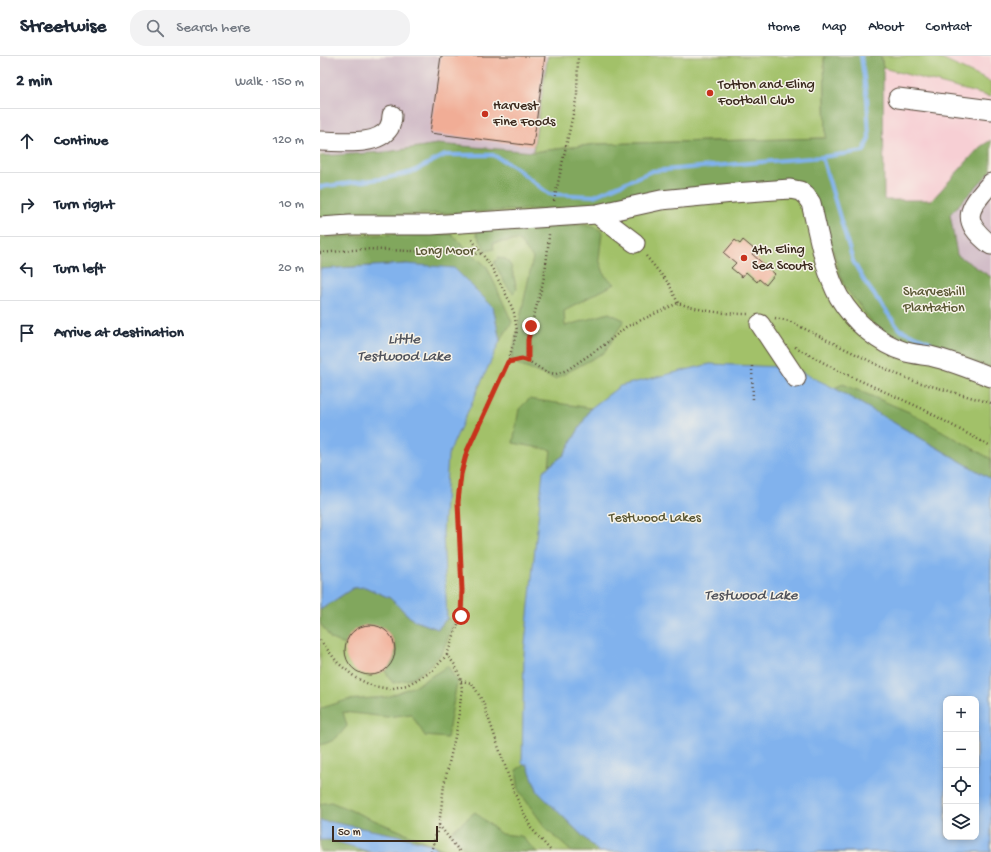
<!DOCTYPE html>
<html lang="en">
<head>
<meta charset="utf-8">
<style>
  :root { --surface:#fff; --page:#f2f2f3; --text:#1f2937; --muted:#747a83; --line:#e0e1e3 }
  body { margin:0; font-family:"Gochi Hand",sans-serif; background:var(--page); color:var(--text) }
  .controls { position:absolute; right:12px; bottom:12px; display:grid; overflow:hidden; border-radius:8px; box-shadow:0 2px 6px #0003 }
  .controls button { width:36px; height:36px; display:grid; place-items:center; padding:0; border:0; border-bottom:1px solid var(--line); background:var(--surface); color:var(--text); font:20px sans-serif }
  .scale { position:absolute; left:12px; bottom:10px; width:106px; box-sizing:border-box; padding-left:4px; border:2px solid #3b2a1e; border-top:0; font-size:11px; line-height:14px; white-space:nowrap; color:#3b2a1e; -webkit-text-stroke:3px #f7f3e8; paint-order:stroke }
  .stop { position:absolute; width:12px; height:12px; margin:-9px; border:3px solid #c8321e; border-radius:50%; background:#fff }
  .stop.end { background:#c8321e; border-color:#fff; box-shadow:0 1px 4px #0008 }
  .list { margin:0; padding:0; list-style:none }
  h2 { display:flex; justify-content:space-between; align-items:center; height:52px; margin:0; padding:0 16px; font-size:17px }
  h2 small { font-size:13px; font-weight:400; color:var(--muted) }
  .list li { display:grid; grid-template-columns:26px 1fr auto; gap:12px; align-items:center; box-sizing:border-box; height:64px; padding:0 16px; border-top:1px solid var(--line) }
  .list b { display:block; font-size:15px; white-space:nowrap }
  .list em { font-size:13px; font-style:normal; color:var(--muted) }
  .icon { flex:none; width:22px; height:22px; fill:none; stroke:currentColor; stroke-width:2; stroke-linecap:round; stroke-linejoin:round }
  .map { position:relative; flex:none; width:671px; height:796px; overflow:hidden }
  header { display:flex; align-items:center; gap:24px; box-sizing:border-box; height:56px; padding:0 20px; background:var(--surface); border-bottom:1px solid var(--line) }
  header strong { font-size:19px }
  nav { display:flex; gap:22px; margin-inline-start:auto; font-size:14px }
  .search { width:280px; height:36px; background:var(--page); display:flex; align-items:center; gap:10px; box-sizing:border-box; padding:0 14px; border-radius:16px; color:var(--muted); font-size:15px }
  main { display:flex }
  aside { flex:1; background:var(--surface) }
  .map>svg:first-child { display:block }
  .built { fill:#f7cfd4 }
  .industrial { fill:#d2bdc8 }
  .green { fill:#a2c169; stroke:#6e7644; fill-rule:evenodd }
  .forest { fill:#81a75d; stroke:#5e683e }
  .water { fill:#81b2ed; stroke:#5e6e86; fill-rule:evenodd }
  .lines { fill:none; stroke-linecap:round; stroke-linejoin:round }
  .stream { stroke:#81b2ed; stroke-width:4 }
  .building { fill:#f1ad96 }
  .minor-casing { stroke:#564638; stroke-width:21 }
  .path { stroke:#564638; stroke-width:2.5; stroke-dasharray:1 3; stroke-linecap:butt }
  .minor { stroke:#fff; stroke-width:19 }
  .route { stroke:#c8321e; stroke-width:5 }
  .poi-dot { fill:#c8321e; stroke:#f7f3e8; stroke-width:1.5 }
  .labels { text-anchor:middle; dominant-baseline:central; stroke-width:3; stroke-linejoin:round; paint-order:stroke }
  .poi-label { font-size:14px; fill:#3b2a1e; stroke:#f7f3e8; text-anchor:start }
  .park-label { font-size:14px; fill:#5a5734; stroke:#f7f3e8 }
  .water-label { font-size:15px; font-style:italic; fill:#50535c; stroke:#f7f3e8 }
</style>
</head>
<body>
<header>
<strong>Streetwise</strong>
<div class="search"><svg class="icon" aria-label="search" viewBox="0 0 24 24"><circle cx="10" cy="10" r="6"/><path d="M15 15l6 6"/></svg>Search here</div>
<nav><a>Home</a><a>Map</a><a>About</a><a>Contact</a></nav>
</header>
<main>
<aside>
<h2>2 min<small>Walk · 150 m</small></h2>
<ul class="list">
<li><svg class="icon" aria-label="ahead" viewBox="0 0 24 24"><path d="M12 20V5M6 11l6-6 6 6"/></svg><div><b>Continue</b></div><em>120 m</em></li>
<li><svg class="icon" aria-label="right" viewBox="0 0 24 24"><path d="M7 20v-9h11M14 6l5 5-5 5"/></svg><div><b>Turn right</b></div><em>10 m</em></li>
<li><svg class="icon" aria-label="left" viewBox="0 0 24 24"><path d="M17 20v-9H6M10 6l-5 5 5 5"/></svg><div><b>Turn left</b></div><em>20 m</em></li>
<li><svg class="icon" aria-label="arrive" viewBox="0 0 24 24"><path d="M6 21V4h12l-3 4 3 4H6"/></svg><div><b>Arrive at destination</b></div></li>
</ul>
</aside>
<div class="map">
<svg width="671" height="796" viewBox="0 0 671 796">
  <rect width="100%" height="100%" fill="#f7f3e8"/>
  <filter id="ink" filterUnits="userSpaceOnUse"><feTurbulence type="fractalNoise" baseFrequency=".025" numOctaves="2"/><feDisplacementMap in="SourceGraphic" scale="8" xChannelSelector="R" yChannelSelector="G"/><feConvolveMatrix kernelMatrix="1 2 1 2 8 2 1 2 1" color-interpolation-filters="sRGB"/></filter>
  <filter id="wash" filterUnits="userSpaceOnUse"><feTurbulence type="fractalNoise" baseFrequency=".012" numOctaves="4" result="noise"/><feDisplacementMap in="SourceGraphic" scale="16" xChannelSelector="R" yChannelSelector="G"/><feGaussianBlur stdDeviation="0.9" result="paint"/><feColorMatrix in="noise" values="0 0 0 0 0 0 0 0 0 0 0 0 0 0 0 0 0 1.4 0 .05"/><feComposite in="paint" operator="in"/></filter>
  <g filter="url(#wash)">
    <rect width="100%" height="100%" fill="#f0e7ce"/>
    <!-- built -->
    <path class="built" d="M615,0h56v26z
      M563,12l108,29v180l-107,-69z"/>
    <!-- industrial -->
    <path class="industrial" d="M0,0h228l-18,120 -210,-22z
      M671,115v106l-34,-22 -7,-41z"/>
    <!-- green -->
    <path class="green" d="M228,0h276l2,82 -229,6 -64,8z
      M561,0h54l56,26v15l-108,-29z
      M533,106l138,172v518h-642l-29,-19v-641zM626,643h30v138h-30z"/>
    <!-- forest -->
    <path class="forest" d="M504,0h57l2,12 1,132h48l48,-53 11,-7v31l-41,43 7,41 34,22v90l-73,-20 -43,-21 -31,-40 -25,-79 -11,-19 -211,19 -277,11v-62l67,-4 50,-8 96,8 64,-8 229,-6z
      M254,169c10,0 21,0 28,7l-3,27 6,17 10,8 -51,26 1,16 44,-13 15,7 -19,32 -50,27 -34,-13 -10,-6 22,-102 -15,-18 -25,3 1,6 -8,2 -10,-18 4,-5z
      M75,178h56l36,33 25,55 -12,19 -7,-34 -86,-43 -87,5v-31z
      M178,202l8,1 5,7 6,23 -4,4 -7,-8 -12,-22z
      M523,328l66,28 82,47v20l-157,-91z
      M209,343l62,9 -27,47 -15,11 2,-16 -38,-7 6,-34z
      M45,531l25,11 23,22 25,9 9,-11 7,4 -12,31 -20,19 -12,7 -17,4 -8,-12c33,-32 -22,-69 -40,-26l-14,-6 -11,-16v-13l33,-22z
      M128,610l9,16 -10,56 -22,-2 -14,-22 -24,3 -44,-5 4,14c-8,10 -13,16 -27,19v-35l2,-2 25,-8 40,-3 30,-12z
      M207,707l11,29 61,60h-27l-25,-22 -28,-39 -3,-21z
      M11,746l119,50h-130v-48z
      M155,756l26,22 20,2 16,16h-70l-17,-19z"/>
    <!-- water -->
    <path class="water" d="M87,208l47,4 39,39 7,34 -52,114 -5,78 4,85 -9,11 -25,-9 -23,-22 -25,-11 -12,1 -33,22v-341z
      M390,308l71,3 16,3 37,18 157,91v373h-392l-61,-60 -11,-28 -3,1 -2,-2 2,-110 19,-182 21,-16 27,-47 29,-22zM626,643h30v138h-30z
      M0,765l11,1 65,13 37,10 8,7h-71l-39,-12h-11z"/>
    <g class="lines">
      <!-- stream -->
      <path class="stream" d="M502,101l31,104 12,21 34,47 31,13
        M0,131l67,-9 25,-6 33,-17h48l20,11 36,28 45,2 58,-25 170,-14 42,-6 5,-13 -2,-39 -6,-43"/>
    </g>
    <g id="blocks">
      <!-- building -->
      <path class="building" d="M121,0h104l-12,90 -103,-13z
        M415,184l5,4 3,-4 12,10 -3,4 23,20 -9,11 -7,-6 -2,3 -11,-10 -4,5 -11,-9 5,-5 -12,-10z
        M25 594a25 25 0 1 1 50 0a25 25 0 1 1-50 0Z"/>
    </g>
  </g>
  <g filter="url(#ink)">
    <use href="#blocks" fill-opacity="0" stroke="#564638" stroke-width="1"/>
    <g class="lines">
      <!-- minor casing -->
      <g class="minor-casing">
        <path id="minor" d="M578,42l93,12
          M0,85c20,0 57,6 69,-13 2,-4 3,-9 3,-13
          M671,127c-23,26 -32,37 0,62
          M277,158l38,29
          M0,171l30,-2h81l166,-11 64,-14 72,-7 57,-4 10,2 6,5 5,7c7,29 14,69 28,94 15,25 40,47 67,55 8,2 16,3 24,4 21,5 41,13 61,21
          M440,268l36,54"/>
      </g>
      <!-- path -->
      <path class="path" d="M234,145l23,-105 1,-40
        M0,197l44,-4 119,5
        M326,200l23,28 9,19
        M455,262l14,3 105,52 20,8 77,22
        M475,291l44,24 84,38 43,24 25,13
        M208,305c-2,-27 8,-50 14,-75 4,-18 6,-35 7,-52
        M188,306l14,-3 8,3 16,10 10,2 11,-4 37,-25 22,-18 52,-24c23,8 45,11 70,11
        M432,310l1,34
        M0,584l18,23 18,15 17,8 16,3 18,-4 24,-13 16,-17
        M141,625l11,2 11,19 31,90 17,36 21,24
        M119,769l21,27
        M111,796l8,-27 5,-40 13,-57 5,-39 -2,-12 -5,-12 -8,-10 14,-39 1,-26 -4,-88 3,-28 6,-23 41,-89 9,-31 -3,-18 -5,-13 -17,-32 -21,-30"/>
      <!-- minor -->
      <use href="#minor" class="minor"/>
    </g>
  </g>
  <g class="lines" filter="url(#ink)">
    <!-- route -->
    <path class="route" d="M141,560l1,-26 -4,-88 3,-28 6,-23 41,-89 14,-3 6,2v-21l3,-14"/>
  </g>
  <!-- markers -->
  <g class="poi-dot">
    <circle cx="390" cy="37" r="4"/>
    <circle cx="165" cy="58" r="4"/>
    <circle cx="424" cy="202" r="4"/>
  </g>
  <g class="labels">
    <!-- poi labels -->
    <g class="poi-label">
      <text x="398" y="29">Totton and Eling<tspan x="398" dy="16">Football Club</tspan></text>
      <text x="173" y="50">Harvest<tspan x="173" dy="16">Fine Foods</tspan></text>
      <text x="432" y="194">4th Eling<tspan x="432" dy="16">Sea Scouts</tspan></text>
    </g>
    <!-- park labels -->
    <g class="park-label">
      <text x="125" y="195">Long Moor</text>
      <text x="614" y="236">Sharveshill<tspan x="614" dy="16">Plantation</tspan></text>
      <text x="335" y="462">Testwood Lakes</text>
    </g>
    <!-- water labels -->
    <g class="water-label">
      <text x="84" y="284">Little<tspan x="84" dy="17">Testwood Lake</tspan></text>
      <text x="431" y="540">Testwood Lake</text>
    </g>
  </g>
</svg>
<div class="controls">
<button>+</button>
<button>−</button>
<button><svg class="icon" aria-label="locate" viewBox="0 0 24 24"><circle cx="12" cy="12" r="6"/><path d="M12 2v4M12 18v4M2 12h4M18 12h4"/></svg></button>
<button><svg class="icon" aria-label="layers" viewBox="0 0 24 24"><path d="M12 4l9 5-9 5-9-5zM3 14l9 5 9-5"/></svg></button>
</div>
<div class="scale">50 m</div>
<div class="stop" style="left:141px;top:560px"></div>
<div class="stop end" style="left:211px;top:270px"></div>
</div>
</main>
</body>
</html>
